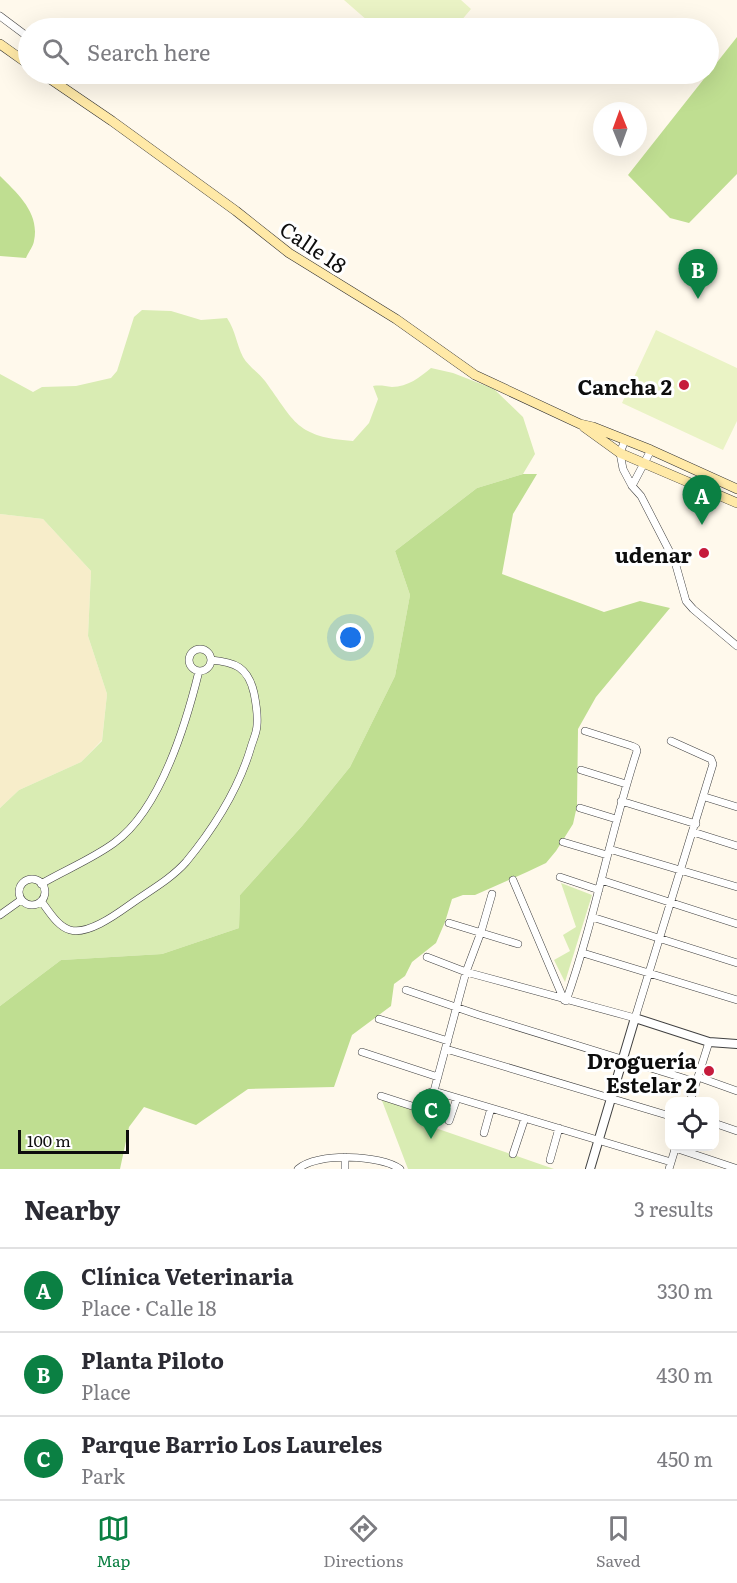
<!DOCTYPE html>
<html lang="en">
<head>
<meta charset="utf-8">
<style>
  :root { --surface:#fff; --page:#f2f2f3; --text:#2b2b33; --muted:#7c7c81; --line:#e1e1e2; --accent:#0b8043 }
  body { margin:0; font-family:Literata,serif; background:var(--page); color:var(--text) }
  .controls { position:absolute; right:18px; bottom:18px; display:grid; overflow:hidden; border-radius:12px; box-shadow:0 6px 24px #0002 }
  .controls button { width:54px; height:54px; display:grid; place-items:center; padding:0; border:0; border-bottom:2px solid var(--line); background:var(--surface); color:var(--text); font:30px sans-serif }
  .compass { position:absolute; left:593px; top:102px; width:54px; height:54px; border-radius:50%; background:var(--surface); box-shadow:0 6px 24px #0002; rotate:359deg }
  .scale { position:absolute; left:18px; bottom:15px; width:111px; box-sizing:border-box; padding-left:6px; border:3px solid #0d0d0d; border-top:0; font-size:16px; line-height:21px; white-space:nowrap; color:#0d0d0d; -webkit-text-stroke:4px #fff; paint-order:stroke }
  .you { position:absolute; left:351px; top:638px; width:21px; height:21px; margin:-15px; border:4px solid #fff; border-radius:50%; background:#1a73e8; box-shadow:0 0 0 9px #1a73e833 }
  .badge { display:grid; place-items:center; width:39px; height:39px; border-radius:50%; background:var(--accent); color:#fff; font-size:20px; font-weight:700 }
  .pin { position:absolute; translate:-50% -50px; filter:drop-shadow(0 2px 3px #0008) }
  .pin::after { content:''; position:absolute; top:32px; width:21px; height:18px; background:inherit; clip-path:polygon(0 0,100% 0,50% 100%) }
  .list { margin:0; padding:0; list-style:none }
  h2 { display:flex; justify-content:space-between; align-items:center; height:78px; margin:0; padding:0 24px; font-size:26px }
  h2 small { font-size:20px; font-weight:400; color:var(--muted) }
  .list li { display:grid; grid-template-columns:39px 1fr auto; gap:18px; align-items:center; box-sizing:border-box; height:84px; padding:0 24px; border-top:2px solid var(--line) }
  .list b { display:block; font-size:22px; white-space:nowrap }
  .list p { margin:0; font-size:20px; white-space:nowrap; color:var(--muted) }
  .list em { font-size:20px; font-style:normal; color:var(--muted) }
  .icon { flex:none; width:33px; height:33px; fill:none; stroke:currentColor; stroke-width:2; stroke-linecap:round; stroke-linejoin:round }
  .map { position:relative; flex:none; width:737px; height:1169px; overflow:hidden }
  .search { position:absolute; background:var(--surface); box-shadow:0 6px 24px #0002; left:18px; right:18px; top:18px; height:66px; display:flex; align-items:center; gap:15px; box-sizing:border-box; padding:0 21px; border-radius:33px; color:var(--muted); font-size:22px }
  .sheet { height:330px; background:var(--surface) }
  nav { display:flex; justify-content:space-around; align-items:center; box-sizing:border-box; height:84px; border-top:2px solid var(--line); background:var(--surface); font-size:16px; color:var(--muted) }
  nav a { display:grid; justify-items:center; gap:3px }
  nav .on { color:var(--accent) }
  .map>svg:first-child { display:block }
  .farmland { fill:#f7edca }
  .green { fill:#d9ecb3 }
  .forest { fill:#bfde91 }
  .pitch { fill:#eaf3c5 }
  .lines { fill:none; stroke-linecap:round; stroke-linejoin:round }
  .minor-casing { stroke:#404040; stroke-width:8 }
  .tertiary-casing { stroke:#404040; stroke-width:10 }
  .secondary-casing { stroke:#2f2f2f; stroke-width:10 }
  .minor { stroke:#fff; stroke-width:7 }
  .tertiary { stroke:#fff; stroke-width:8 }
  .secondary { stroke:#ffe9a7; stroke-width:9 }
  .poi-dot { fill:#c61b3c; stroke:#fff; stroke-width:2 }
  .labels { text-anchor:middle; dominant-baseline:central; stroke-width:6; stroke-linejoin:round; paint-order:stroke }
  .street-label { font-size:21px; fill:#0d0d0d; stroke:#fff }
  .poi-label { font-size:21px; font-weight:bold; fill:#0d0d0d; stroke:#fff; text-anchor:end }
</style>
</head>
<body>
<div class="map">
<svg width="737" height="1169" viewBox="0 0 737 1169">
  <rect width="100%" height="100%" fill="#fff9ec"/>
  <!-- farmland -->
  <path class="farmland" d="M0,514l43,5 48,52 -3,65 19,58 -5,46 -21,22 -62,28 -19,18z"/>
  <!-- green -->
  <path class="green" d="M142,310l29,1 30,9 26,-2c9,14 9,25 16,39 5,9 16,16 22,24 30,41 31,56 88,60l16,-18 9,-24 -5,-13c7,-1 12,0 19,1 16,0 28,-10 39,-19l22,5 41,16 29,28 12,37 -12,20 -46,14 -82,63 15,44 -15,81 -45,91 -48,59 -62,69 -1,33 -77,26 -101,6 -61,46v-198l19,-18 62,-28 21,-21 5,-47 -19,-58 3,-65 -48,-52 -43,-5v-140l33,18 9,-5 34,-1 35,-8 6,-7 17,-54z
    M561,883l31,12 -27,87 -11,-22 16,-9 -7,-16 13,-8z
    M381,1098l43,13 -3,12 133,46h-146z"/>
  <!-- forest -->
  <path class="forest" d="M737,37v137l-48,49 -19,-5 -42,-43z
    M0,176c18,18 40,37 34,65 -1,6 -6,12 -8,17l-26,-2z
    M523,474h14l-24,40 -11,60 102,38 36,-11 30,7 -74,89 -18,32 -1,77 -4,18 -17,27 -10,12 -19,9 -52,23h-12l-11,4 -7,23 -9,21 -24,19 -7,14 -11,8 -3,22 -39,29 -18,52 -86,2 -52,36 -52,-18 -15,20 -9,42h-120v-163l61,-46 101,-6 77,-26 1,-33 62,-69 48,-59 45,-91 15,-81 -15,-44 82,-63z"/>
  <!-- pitch -->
  <path class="pitch" d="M344,0h117l10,9 -16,19h-79z
    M656,330l81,38v53l-14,29 -101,-47z"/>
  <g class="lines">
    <!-- minor casing -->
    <g class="minor-casing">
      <path id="minor" d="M0,16l28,21
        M625,440l-5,13 3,16 9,17 9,10 34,66 11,39 7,8 44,37
        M632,486l19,-36
        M189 660a11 11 0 1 1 22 0a11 11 0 1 1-22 0Z
        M581,770l45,14
        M705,797l32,10
        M621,801l75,23
        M580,808l36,11
        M693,832l44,14
        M563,842l44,13
        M609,849l128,38
        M560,877l39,13
        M19 892a13 13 0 1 1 26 0a13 13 0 1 1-26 0Z
        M513,880l51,120
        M601,880l136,44
        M41,884c24,-14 51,-25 73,-41 46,-33 72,-119 85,-172
        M41,901c8,10 16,25 29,29 17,5 44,-14 58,-24 19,-14 42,-26 58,-44 28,-34 53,-74 65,-115 2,-7 6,-15 6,-22 1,-11 -1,-22 -3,-32 -6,-26 -19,-31 -43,-33
        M0,915l21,-15
        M592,917l145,46
        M449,923l69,21
        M583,953l154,47
        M427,957l39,15 169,46 78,-254 -2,-5 -40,-18
        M406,990l73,25 217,67
        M566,1001c29,-82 44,-168 71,-250l-1,-3 -4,-2 -47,-15
        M379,1019l69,22
        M446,1049l224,67
        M362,1052l76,25
        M698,1077l39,14
        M434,1091l237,71
        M381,1096l37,12 4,-2 6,-13 6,-2 32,-119 15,-40 11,-38
        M690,1102l19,-60
        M449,1121l8,-23
        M714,1123l23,8
        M484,1133l7,-25
        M675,1148l60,20
        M513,1154l12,-36
        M550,1160l9,-32
        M298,1169c19,-17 83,-14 102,0
        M345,1169v-12
        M669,1169l7,-23"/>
    </g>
    <!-- tertiary casing -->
    <g class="tertiary-casing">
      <path id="tertiary" d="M590,1169l45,-151 74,24 28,2"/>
    </g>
    <!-- secondary casing -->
    <g class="secondary-casing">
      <path id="secondary" d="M0,44l28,20
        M43,74l69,47 124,90 53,42 107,66 79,56 105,49 13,3 58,23 86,39
        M584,427l36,26 117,50"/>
    </g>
    <!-- minor -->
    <use href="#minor" class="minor"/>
    <!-- tertiary -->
    <use href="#tertiary" class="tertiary"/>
    <!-- secondary -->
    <use href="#secondary" class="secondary"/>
  </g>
  <!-- markers -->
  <g class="poi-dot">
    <circle cx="684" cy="385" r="6"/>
    <circle cx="704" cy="553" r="6"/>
    <circle cx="709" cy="1071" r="6"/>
  </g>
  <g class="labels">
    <!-- street labels -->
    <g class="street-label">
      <text transform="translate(314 246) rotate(34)">Calle 18</text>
    </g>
    <!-- poi labels -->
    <g class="poi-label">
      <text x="672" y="385">Cancha 2</text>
      <text x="692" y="553">udenar</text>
      <text x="697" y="1059">Droguería<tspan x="697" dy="24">Estelar 2</tspan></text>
    </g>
  </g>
</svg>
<div class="controls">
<button><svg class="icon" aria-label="locate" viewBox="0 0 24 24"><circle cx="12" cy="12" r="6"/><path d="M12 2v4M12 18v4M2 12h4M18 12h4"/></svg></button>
</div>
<svg class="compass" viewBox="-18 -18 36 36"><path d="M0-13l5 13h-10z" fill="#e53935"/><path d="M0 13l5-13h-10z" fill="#7c7c81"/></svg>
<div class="scale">100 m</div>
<div class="you"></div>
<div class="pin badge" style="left:702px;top:525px">A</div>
<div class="pin badge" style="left:698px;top:299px">B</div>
<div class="pin badge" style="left:431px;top:1139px">C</div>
<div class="search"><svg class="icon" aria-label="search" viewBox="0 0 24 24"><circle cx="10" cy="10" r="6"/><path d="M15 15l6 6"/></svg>Search here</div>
</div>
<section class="sheet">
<h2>Nearby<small>3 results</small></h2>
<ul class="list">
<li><span class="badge">A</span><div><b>Clínica Veterinaria</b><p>Place · Calle 18</p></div><em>330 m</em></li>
<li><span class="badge">B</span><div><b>Planta Piloto</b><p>Place</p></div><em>430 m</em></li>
<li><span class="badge">C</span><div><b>Parque Barrio Los Laureles</b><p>Park</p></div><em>450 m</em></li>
</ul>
</section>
<nav>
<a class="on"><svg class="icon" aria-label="map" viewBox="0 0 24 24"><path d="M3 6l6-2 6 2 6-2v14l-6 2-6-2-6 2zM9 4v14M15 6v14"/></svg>Map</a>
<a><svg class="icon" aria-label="directions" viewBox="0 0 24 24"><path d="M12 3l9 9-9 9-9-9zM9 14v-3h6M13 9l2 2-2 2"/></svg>Directions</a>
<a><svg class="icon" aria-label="saved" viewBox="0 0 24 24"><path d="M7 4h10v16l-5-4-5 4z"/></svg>Saved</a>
</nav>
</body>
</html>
